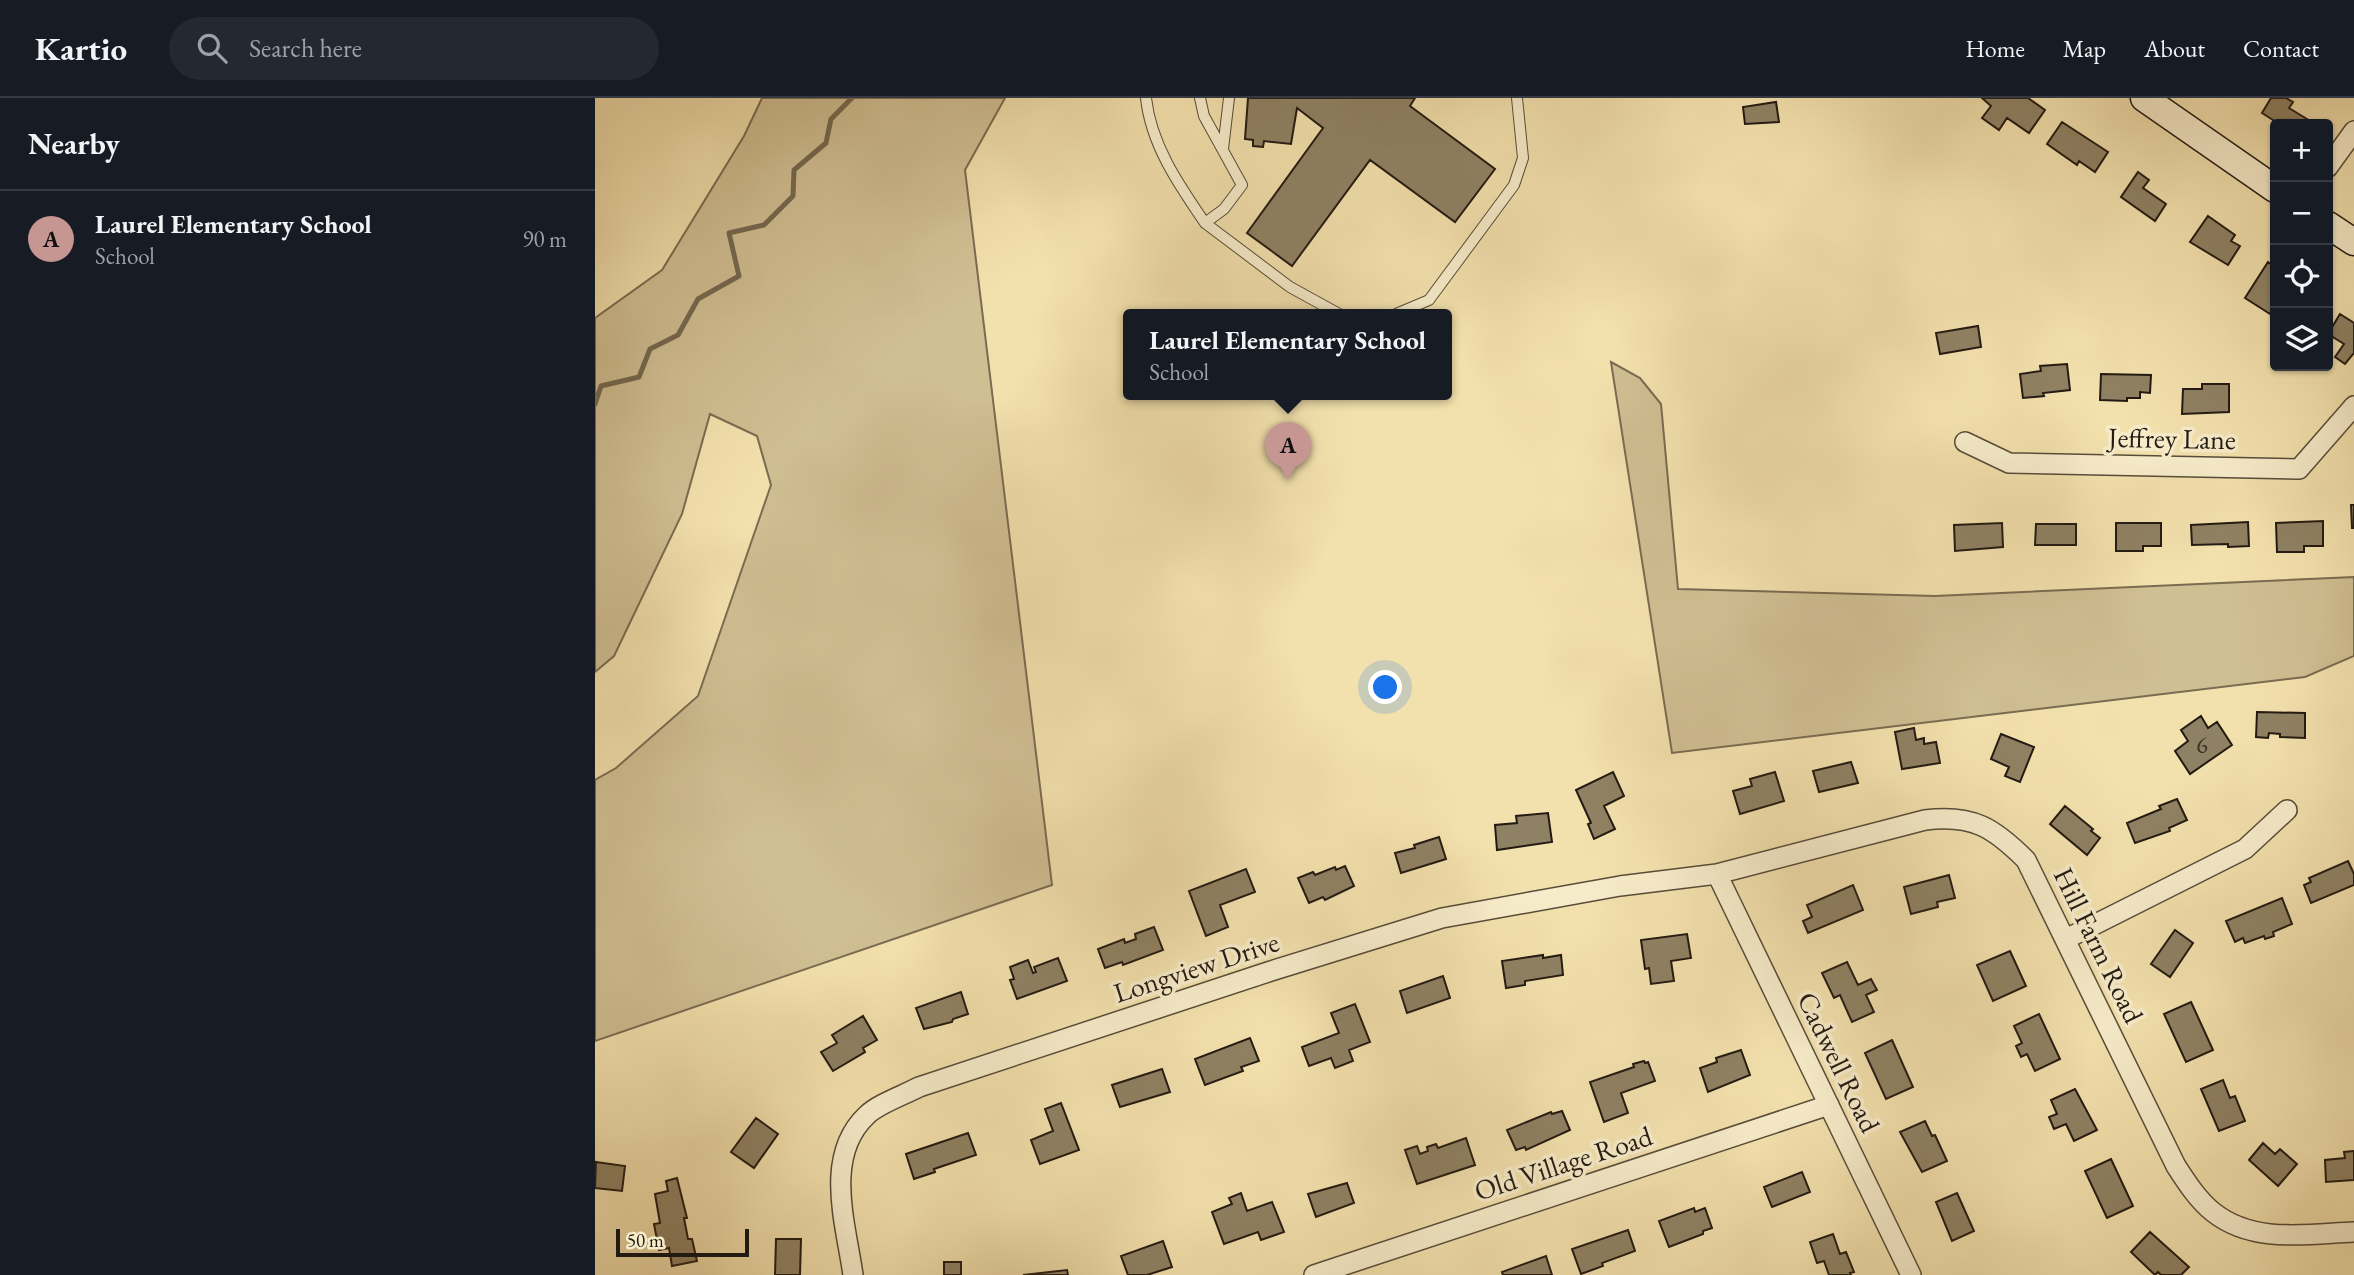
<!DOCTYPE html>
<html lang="en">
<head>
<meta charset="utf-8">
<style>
  :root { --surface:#171b24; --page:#242831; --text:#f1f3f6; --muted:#9ea1a6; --line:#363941; --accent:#c59692 }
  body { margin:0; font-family:"EB Garamond",serif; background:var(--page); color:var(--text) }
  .controls { position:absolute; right:21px; top:21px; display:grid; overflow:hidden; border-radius:7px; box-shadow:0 2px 5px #0004 }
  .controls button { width:63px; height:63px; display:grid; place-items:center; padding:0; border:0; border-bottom:2px solid var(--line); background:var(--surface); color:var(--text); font:35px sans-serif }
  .scale { position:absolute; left:21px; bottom:18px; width:133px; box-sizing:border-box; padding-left:7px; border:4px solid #231a12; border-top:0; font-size:19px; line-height:24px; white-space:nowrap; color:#231a12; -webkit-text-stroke:5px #f7ecca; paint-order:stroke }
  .you { position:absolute; left:791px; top:590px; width:24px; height:24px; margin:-18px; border:5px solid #fff; border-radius:50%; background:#1a73e8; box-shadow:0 0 0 10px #1a73e833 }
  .badge { display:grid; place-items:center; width:46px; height:46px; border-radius:50%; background:var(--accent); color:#111; font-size:23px; font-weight:700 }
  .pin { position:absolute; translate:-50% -58px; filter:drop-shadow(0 2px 4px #0008) }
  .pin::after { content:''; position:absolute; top:37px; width:24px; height:21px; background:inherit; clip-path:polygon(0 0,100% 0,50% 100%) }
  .popup { position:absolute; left:528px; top:211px; width:329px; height:91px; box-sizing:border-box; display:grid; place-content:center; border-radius:7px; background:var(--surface); filter:drop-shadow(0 2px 5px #0005); font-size:23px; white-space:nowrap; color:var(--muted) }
  .popup b { font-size:26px; color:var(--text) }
  .popup::after { content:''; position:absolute; left:50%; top:100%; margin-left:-14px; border:14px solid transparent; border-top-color:var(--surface) }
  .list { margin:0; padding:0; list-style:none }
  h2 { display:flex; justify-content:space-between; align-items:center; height:91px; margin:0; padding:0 28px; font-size:30px }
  h2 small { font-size:23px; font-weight:400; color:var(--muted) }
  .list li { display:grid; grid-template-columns:46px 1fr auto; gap:21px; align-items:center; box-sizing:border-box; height:98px; padding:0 28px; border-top:2px solid var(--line) }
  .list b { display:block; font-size:26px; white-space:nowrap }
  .list p { margin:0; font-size:23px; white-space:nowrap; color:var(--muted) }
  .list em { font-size:23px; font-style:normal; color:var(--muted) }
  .icon { flex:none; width:38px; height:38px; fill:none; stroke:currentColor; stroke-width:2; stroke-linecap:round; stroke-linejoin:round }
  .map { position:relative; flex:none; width:1759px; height:1177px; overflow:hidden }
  header { display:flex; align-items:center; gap:42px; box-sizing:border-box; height:98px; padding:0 35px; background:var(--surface); border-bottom:2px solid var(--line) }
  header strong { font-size:33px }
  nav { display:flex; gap:38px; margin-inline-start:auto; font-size:24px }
  .search { width:490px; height:63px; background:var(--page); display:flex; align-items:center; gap:18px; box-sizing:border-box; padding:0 24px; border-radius:38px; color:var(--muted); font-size:26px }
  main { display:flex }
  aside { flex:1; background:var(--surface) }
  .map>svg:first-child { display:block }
  .green { fill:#d0bf93; stroke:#7a6c52; stroke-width:2 }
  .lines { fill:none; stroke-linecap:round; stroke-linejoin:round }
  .stream { stroke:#75694f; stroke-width:5 }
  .building { fill:#8f8163; stroke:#231a12; stroke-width:2 }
  .lane-casing { stroke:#574c39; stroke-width:12 }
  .street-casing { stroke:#574c39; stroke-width:22 }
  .secondary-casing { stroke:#231a12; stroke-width:29 }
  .lane { stroke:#f7ecca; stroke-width:10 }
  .street { stroke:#f7ecca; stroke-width:19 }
  .secondary { stroke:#f7ecca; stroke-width:26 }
  .labels { text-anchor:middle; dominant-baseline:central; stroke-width:7; stroke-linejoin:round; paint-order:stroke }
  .number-label { font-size:24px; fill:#3e3426 }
  .street-label { font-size:28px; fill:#231a12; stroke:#f7ecca }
</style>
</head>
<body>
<header>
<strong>Kartio</strong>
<div class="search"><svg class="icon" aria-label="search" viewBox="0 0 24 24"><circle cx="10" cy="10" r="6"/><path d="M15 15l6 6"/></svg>Search here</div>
<nav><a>Home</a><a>Map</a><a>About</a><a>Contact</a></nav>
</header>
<main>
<aside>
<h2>Nearby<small></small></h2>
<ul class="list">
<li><span class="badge">A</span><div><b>Laurel Elementary School</b><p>School</p></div><em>90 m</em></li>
</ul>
</aside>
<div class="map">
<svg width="1759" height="1177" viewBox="0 0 1759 1177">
  <rect width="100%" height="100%" fill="#f3e1ad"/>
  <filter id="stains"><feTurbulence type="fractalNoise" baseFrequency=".00286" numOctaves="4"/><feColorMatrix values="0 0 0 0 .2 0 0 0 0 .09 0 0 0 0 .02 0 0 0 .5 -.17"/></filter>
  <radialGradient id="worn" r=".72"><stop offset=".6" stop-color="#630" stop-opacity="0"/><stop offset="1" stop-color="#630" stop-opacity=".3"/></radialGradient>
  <!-- green -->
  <path class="green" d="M167,0h243l-40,72 87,715 -457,156v-261l21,-12 82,-72 73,-211 -14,-49 -47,-22 -28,100 -68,142 -19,16v-354l67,-48 82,-134z
    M1016,264l29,16 21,26 17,185 257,7 419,-19v79l-49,21 -633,76z"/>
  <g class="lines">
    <!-- stream -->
    <path class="stream" d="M0,306l6,-18 38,-9 11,-28 28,-14 20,-36 41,-23 -10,-43 35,-8 29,-29 1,-26 32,-27 5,-24 21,-21"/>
  </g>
  <!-- building -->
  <path class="building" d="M653,0h167l-5,8 85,63 -40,53 -85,-62 -78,106 -45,-33 76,-105 -26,-20 -6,36 -27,-3 -1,6 -10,-1v-6l-8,-1z
    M1387,0h46l17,12 -16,23 -22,-15 -8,12 -17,-12 9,-12z
    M1676,0h15l7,4 -4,6 18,11 -3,5 -30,2 2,-4 -14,-9z
    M1181,4l3,20 -34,2 -2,-17z
    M1467,24l46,30 -13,20 -16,-11 -2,4 -30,-21z
    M1543,74l11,8 -6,8 23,16 -11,17 -34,-24z
    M1613,118l27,19 -4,6 9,5 -12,19 -38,-23z
    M1673,164l7,5v40l-5,7 -25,-16z
    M1745,216l14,9v30l-9,11 -10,-7 9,-13 -16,-10z
    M1383,228l3,21 -41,7 -4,-21z
    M1472,266l3,26 -27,3 1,3 -21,2 -3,-24 21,-3 -1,-5z
    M1506,276l50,1 -1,18 -10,-1v6h-13v3l-27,-1z
    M1607,286h27v28l-47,2 1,-25h19z
    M1756,407h3v23h-2z
    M1728,423v25h-19v6h-27l-1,-29z
    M1653,424l1,24 -21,1v-3l-36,1 -1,-20z
    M1407,425l1,24 -48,4 -1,-26z
    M1521,425h45v23h-18v5h-27z
    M1441,426h40v21h-41z
    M1662,614l48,1v25l-25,-1v-3l-11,-1 -1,5 -12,-1z
    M1606,618l7,12 9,-6 15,23 -42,29 -15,-23 13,-10 -7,-11z
    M1319,630l2,12 8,-2v6l12,-2 4,21 -38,6 -7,-37z
    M1406,636l33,13 -14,35 -15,-6 4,-9 -18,-8z
    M1256,664l7,21 -39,9 -6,-21z
    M1018,674l11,24 -20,10 11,23 -21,10 -6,-15 3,-1 -15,-33z
    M1180,674l9,29 -44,13 -7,-23 19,-5 -2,-7z
    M1582,701l10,21 -18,8 1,3 -35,12 -8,-20 34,-14 -2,-3z
    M1470,708l28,23 -2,2 9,7 -13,17 -37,-31z
    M953,715l4,29 -55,8 -2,-25 22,-2 -1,-7z
    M844,739l7,22 -45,14 -6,-20 20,-5 -1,-3z
    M1753,763l6,13v11l-43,18 -7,-18 7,-3 -2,-4z
    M750,768l9,20 -29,14 -2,-3 -14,6 -11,-25 15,-6 2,3 20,-8 1,3z
    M651,771l9,23 -35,13 8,22 -22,9 -17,-45z
    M1354,777l6,23 -18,4 1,5 -27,7 -7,-27z
    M1258,787l10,25 -55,23 -5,-12 9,-4 -5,-12z
    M1687,800l10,26 -19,8 1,4 -9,3 -1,-3 -19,7 -2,-5 -8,4 -9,-21z
    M559,829l9,23 -40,15 -1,-3 -17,6 -7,-19 26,-10 1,4 11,-4 -1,-5z
    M1580,832l18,13 -23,34 -19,-13z
    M1092,836l4,24 -20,3 3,20 -23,3 -2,-16 -4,1 -4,-29z
    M1415,853l16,35 -33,15 -16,-36z
    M948,857v3l18,-3 2,20 -38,6v4l-19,3 -4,-27z
    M463,860l9,23 -50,18 -7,-19 4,-1 -4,-12 18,-7 5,13 3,-1 -2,-5z
    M1252,864l11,23 13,-6 6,11 -11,5 8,17 -22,10 -12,-27 -6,3 -12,-25z
    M848,878l7,22 -43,15 -7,-22z
    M366,894l7,22 -15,5 -1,3 -28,7 -8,-21z
    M1596,904l22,48 -27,12 -22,-48z
    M760,906l15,38 -21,8 4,11 -18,7 -4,-10 -22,8 -7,-19 37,-14 -8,-20z
    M1444,916l21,45 -25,12 -8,-17 -6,3 -5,-11 6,-3 -8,-17z
    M268,918l14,24 -14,8 2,4 -32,19 -12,-19 16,-9 -5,-8z
    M655,940l9,23 -18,6 2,4 -38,14 -10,-26z
    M1297,942l21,47 -27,12 -21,-46z
    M1146,952l9,25 -42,17 -8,-24 17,-6 -1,-4z
    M1049,963l1,2 3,-1 7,19 -34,12 7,20 -24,9 -14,-40 44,-15 -1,-3z
    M567,971l8,23 -50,15 -8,-22z
    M1628,982l7,18 5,-2 10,25 -26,10 -18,-42z
    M1480,991l22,41 -23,11 -8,-17 -12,5 -5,-12 8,-3 -6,-14z
    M466,1005l18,47 -39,14 -9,-24 22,-9 -8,-22z
    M967,1013l8,19 -44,20 -1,-3 -9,3 -9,-20 44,-18 1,2z
    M161,1020l22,16 -24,34 -23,-16z
    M1330,1023l7,15 3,-1 12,26 -25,11 -22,-40z
    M373,1035l8,22 -42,14 1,3 -21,7 -8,-25z
    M871,1040l9,27 -58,19 -12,-34 12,-4 3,8 8,-3 -1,-4 9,-3 2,4z
    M1668,1045l12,11 5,-5 17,15 -19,22 -29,-26z
    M1759,1053v29l-28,2 -1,-22 20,-2 -1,-6z
    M1516,1061l22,47 -26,12 -22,-47z
    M1,1064l29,4 -3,25 -27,-3z
    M1207,1074l8,20 -38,15 -8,-20z
    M82,1080l10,40h-3l4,21h4l5,22 -25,5 -3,-18 -10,2 -5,-26 6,-1 -5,-29 13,-3 -2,-10z
    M752,1085l7,20 -38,14 -8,-23z
    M646,1095l6,18 25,-9 12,30 -23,8 -3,-8 -34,12 -12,-32 20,-8 -3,-6z
    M1362,1095l17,38 -22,10 -16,-39z
    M1099,1110l1,4 10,-4 7,20 -9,3v3l-34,13 -10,-26z
    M1033,1132l7,21 -33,12 1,3 -22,8 -9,-25z
    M1555,1134l39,35 -8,8h-20l-3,-3 -3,3 -24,-23z
    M1238,1136l7,20 6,-2 8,20 -4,1 1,2h-22l-5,-14 -7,2 -7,-21z
    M181,1141h25l-1,36h-25z
    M568,1143l9,26 -25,8h-19l-7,-19z
    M951,1158l6,19h-49l-1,-3z
    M349,1164h17v13h-17z
    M472,1172l1,5h-45z"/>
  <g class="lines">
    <!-- lane casing -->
    <g class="lane-casing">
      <path id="lane" d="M551,0c5,47 33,87 59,125l19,-14 18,-24 -38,-69 -4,-18
        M628,51l6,-51
        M610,125l85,64 49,27
        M801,216l33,-14 85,-115 9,-27 -6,-60"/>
    </g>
    <!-- street casing -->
    <g class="street-casing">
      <path id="street" d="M1733,69l26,-36
        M1370,344l44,21 290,6 55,-63
        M1122,776l194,401
        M1471,841l179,-90 42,-39
        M258,1177c-7,-51 -30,-119 14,-160 11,-11 37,-20 52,-28l352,-116 171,-53 178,-32 97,-12 208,-54c48,-6 69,8 101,40l150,306c11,17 22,34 37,46 40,32 94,22 141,20
        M719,1177l515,-170"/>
    </g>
    <!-- secondary casing -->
    <g class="secondary-casing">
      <path id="secondary" d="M1549,0l131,91
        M1733,127l26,17"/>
    </g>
    <!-- lane -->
    <use href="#lane" class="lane"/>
    <!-- street -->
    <use href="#street" class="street"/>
    <!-- secondary -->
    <use href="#secondary" class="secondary"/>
  </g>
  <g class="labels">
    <!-- number labels -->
    <g class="number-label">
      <text x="1607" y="646">6</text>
    </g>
    <!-- street labels -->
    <g class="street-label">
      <text transform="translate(1577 340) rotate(1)">Jeffrey Lane</text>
      <text transform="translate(1504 847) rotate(64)">Hill Farm Road</text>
      <text transform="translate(601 869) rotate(-18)">Longview Drive</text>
      <text transform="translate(1244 964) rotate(64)">Cadwell Road</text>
      <text transform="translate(968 1065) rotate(-18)">Old Village Road</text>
    </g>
  </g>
  <rect width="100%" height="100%" filter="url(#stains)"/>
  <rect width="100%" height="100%" fill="url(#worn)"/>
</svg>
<div class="controls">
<button>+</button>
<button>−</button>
<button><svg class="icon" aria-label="locate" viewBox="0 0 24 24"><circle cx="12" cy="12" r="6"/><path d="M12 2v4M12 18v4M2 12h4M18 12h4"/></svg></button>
<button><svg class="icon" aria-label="layers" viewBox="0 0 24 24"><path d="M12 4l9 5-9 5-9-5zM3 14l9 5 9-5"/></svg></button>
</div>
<div class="scale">50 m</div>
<div class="you"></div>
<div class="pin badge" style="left:693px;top:382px">A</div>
<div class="popup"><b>Laurel Elementary School</b>School</div>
</div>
</main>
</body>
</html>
